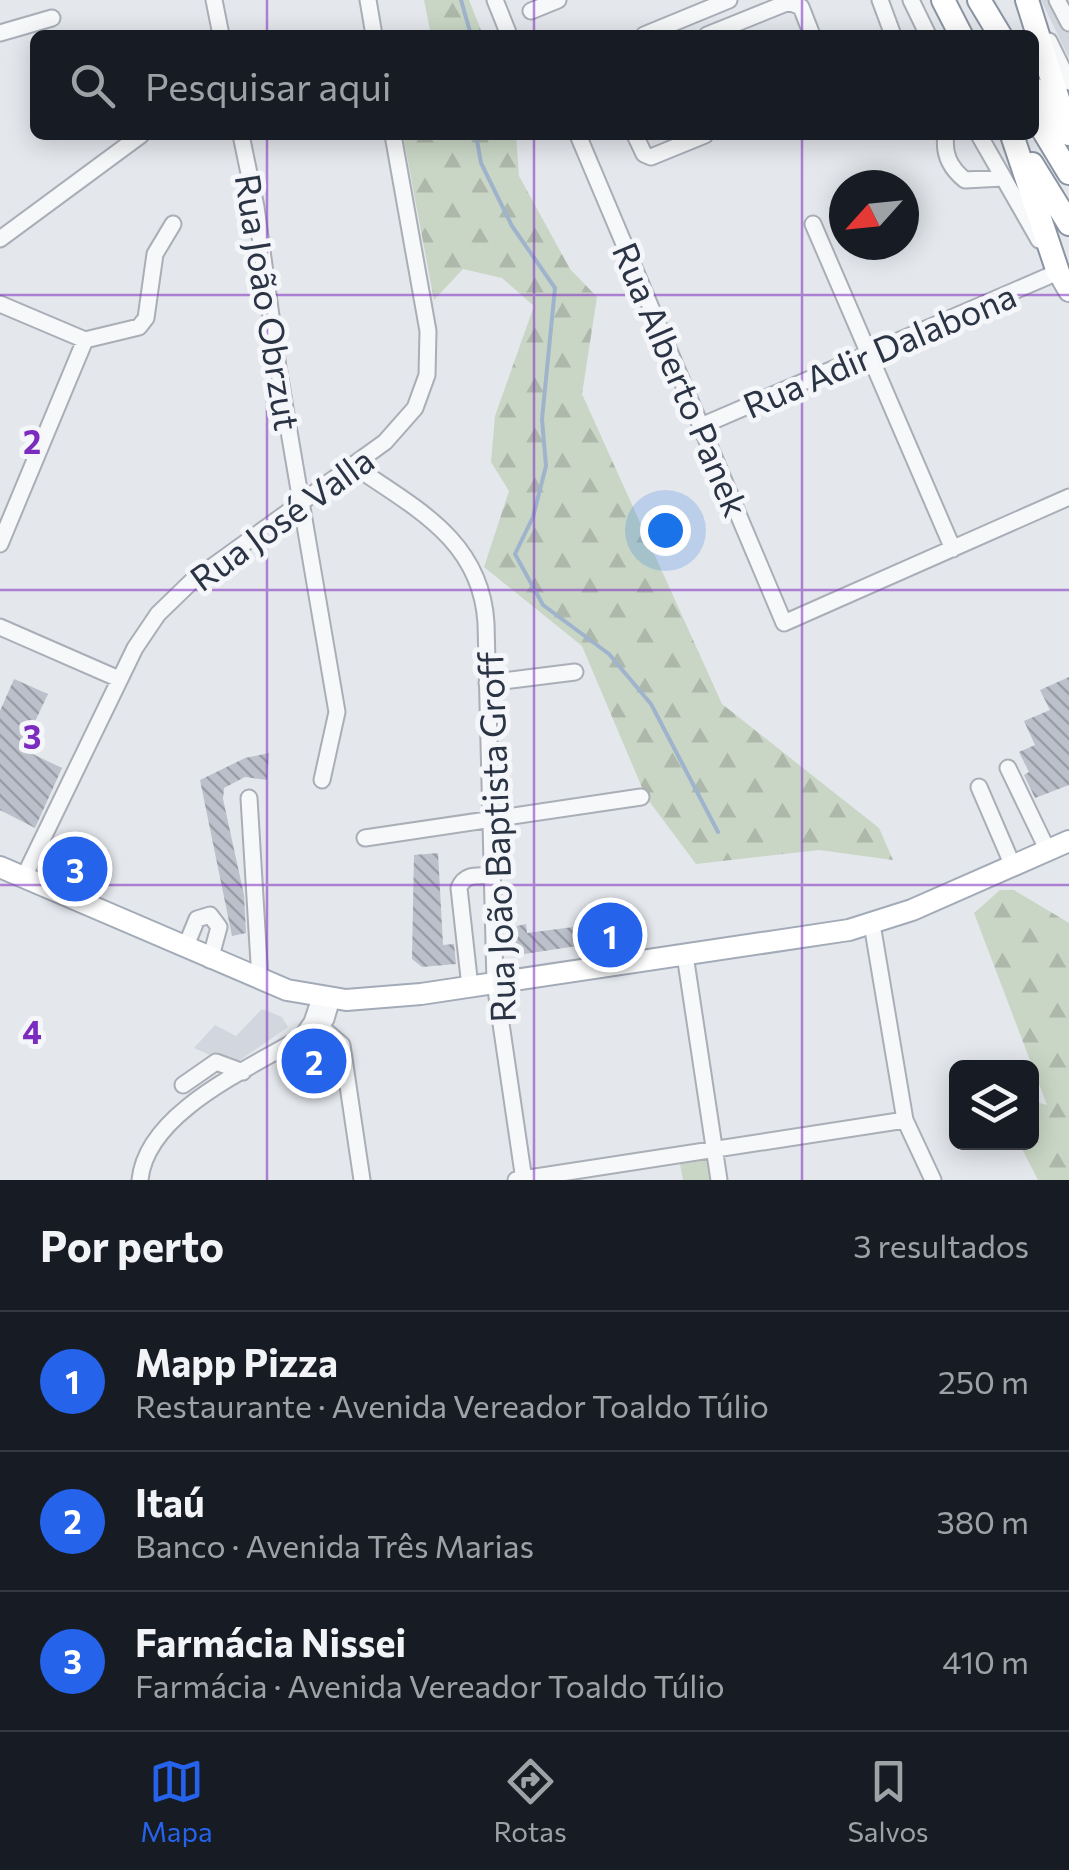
<!DOCTYPE html>
<html lang="pt">
<head>
<meta charset="utf-8">
<style>
  :root { --surface:#171b24; --page:#242831; --text:#f1f3f6; --muted:#9ea1a6; --line:#363941; --accent:#2563eb }
  body { margin:0; font-family:Commissioner,sans-serif; background:var(--page); color:var(--text) }
  .controls { position:absolute; right:30px; bottom:30px; display:grid; overflow:hidden; border-radius:15px; box-shadow:0 5px 25px #0003 }
  .controls button { width:90px; height:90px; display:grid; place-items:center; padding:0; border:0; border-bottom:2px solid var(--line); background:var(--surface); color:var(--text); font:50px sans-serif }
  .compass { position:absolute; left:829px; top:170px; width:90px; height:90px; border-radius:50%; background:var(--surface); box-shadow:0 5px 25px #0003; rotate:243deg }
  .you { position:absolute; left:665px; top:530px; width:35px; height:35px; margin:-25px; border:8px solid #fff; border-radius:50%; background:#1a73e8; box-shadow:0 0 0 15px #1a73e833 }
  .badge { display:grid; place-items:center; width:65px; height:65px; border-radius:50%; background:var(--accent); color:#fff; font-size:32px; font-weight:700 }
  .pin { position:absolute; translate:-50% -50%; border:5px solid #fff; box-shadow:0 2px 10px #0006 }
  .list { margin:0; padding:0; list-style:none }
  h2 { display:flex; justify-content:space-between; align-items:center; height:130px; margin:0; padding:0 40px; font-size:42px }
  h2 small { font-size:32px; font-weight:400; color:var(--muted) }
  .list li { display:grid; grid-template-columns:65px 1fr auto; gap:30px; align-items:center; box-sizing:border-box; height:140px; padding:0 40px; border-top:2px solid var(--line) }
  .list b { display:block; font-size:38px; white-space:nowrap }
  .list p { margin:0; font-size:32px; white-space:nowrap; color:var(--muted) }
  .list em { font-size:32px; font-style:normal; color:var(--muted) }
  .icon { flex:none; width:55px; height:55px; fill:none; stroke:currentColor; stroke-width:2; stroke-linecap:round; stroke-linejoin:round }
  .map { position:relative; flex:none; width:1069px; height:1180px; overflow:hidden }
  .search { position:absolute; background:var(--surface); box-shadow:0 5px 25px #0003; left:30px; right:30px; top:30px; height:110px; display:flex; align-items:center; gap:25px; box-sizing:border-box; padding:0 35px; border-radius:15px; color:var(--muted); font-size:38px }
  .sheet { height:550px; background:var(--surface) }
  nav { display:flex; justify-content:space-around; align-items:center; box-sizing:border-box; height:140px; border-top:2px solid var(--line); background:var(--surface); font-size:28px; color:var(--muted) }
  nav a { display:grid; justify-items:center; gap:5px }
  nav .on { color:var(--accent) }
  .map>svg:first-child { display:block }
  .built { fill:#d2d6de }
  .green { fill:#c9d6c5 }
  .forest { fill:url(#forest-firs) }
  .lines { fill:none; stroke-linecap:round; stroke-linejoin:round }
  .stream { stroke:#9fb4cc; stroke-width:4 }
  .building { fill:url(#building-back-hatch) }
  .minor-casing { stroke:#a9aeb7; stroke-width:19 }
  .major-casing { stroke:#a3abb8; stroke-width:24 }
  .highway-casing { stroke:#8b94a3; stroke-width:26 }
  .minor { stroke:#f7f8fa; stroke-width:15 }
  .major { stroke:#fff; stroke-width:20 }
  .highway { stroke:#fff; stroke-width:22 }
  .grid { fill:none; stroke:#7b2cbf; stroke-width:2.5; stroke-opacity:0.55 }
  .labels { text-anchor:middle; dominant-baseline:central; stroke-width:10; stroke-linejoin:round; paint-order:stroke }
  .street-label { font-size:35px; fill:#2b3445; stroke:#f4f6f9 }
  .grid-label { font-size:32px; text-anchor:middle; font-weight:bold; fill:#7b2cbf; stroke:#f4f6f9; stroke-width:10; stroke-linejoin:round; paint-order:stroke }
</style>
</head>
<body>
<div class="map">
<svg width="1069" height="1180" viewBox="0 0 1069 1180">
  <defs>
    <pattern id="forest-firs" width="22" height="20" patternUnits="userSpaceOnUse" patternTransform="scale(2.5)"><rect width="22" height="20" fill="#c9d6c5"/><path d="M5 1l3.5 6h-7zM16 11l3.5 6h-7z" fill="#adb8ab"/></pattern>
    <pattern id="building-back-hatch" width="6" height="6" patternUnits="userSpaceOnUse" patternTransform="scale(2.5)"><rect width="6" height="6" fill="#bbc0ca"/><path d="M-1 5l2 2M0 0l6 6M5-1l2 2" fill="none" stroke="#989da6"/></pattern>
  </defs>
  <rect width="100%" height="100%" fill="#e4e7ec"/>
  <!-- built -->
  <path class="built" d="M1041,0h28v58z
    M262,1009l20,8 6,10 -55,38 -39,-17 21,-23 21,11z"/>
  <!-- green -->
  <path class="green" d="M707,1160l3,20h-27l-3,-16z"/>
  <!-- forest -->
  <path class="forest" d="M424,0h45l14,35h-52z
    M403,135h113l3,41 51,93 27,28 -15,97 140,310 157,124 14,32 -74,-10 -123,14 -50,-67 -64,-151 -98,-79 25,-76 -18,-29 4,-46 39,-110 -32,-28 -39,-9 -29,31z
    M1000,890h14l55,33v257h-31l-19,-37 13,-1v-41l15,4 -73,-192z"/>
  <g class="lines">
    <!-- stream -->
    <path class="stream" d="M461,0l10,35
      M476,135l5,28 31,63 43,62 -13,131 4,47 -13,51 -18,37 28,51 66,49 42,50 67,128"/>
  </g>
  <!-- building -->
  <path class="building" d="M1069,677v108l-34,13 -11,-23 5,-3 -10,-20 16,-7 -11,-24 26,-11 -10,-20z
    M14,679l34,15 -26,55 40,19 -27,60 -35,-18v-99z
    M269,753l-2,27 -22,-3 -21,11 -1,11 21,96 2,38 -14,3 -32,-156 45,-22z
    M438,853l5,92 11,-1 2,20 -34,3 -10,-8 2,-104z
    M526,924l1,9 62,-8 1,19 -72,11 -8,-4 -2,-23z"/>
  <g class="lines">
    <!-- minor casing -->
    <g class="minor-casing">
      <path id="minor" d="M214,0l7,35
        M368,0l6,35
        M495,0l14,35
        M880,0l13,35
        M911,0l17,35
        M1057,0l12,23
        M531,11l27,-11
        M0,33l52,-15
        M644,35l85,-35
        M707,35l82,-33 12,5 11,28
        M1049,41l20,41
        M241,135l15,72 22,160 59,345 -15,68
        M578,135l206,488 285,-126
        M635,135l9,19 7,3 54,-22
        M946,135c-3,19 4,33 19,45l38,-2
        M979,135l60,105
        M813,224l140,325
        M0,239l141,-104
        M0,304l85,36
        M85,340l54,-13 7,-9 9,-64 18,-30
        M701,426l357,-154 -4,-8
        M354,466c61,42 127,74 132,157l9,360 29,197
        M0,544l85,-204
        M0,627l119,52
        M487,683l88,-11
        M1008,768l40,83
        M979,787l34,79
        M249,798l11,182
        M365,838l276,-41
        M24,877l111,-229 23,-34 33,-32 194,-140 30,-34 12,-33 1,-44 -35,-196
        M872,924l33,196 28,60
        M185,948l12,-29 13,-4 9,12 -9,33
        M685,955l34,225
        M470,987l-11,-99c6,-15 18,-12 32,-12
        M320,1026l22,19 20,135
        M303,1035l9,-13 8,-24
        M183,1085l33,-23 27,10
        M140,1180c7,-73 124,-117 180,-154l6,-7 6,-20
        M516,1180l389,-60"/>
    </g>
    <!-- major casing -->
    <g class="major-casing">
      <path id="major" d="M1058,272l11,19
        M0,867l287,123 59,10 75,-6 428,-64 63,-20 157,-69"/>
    </g>
    <!-- highway casing -->
    <g class="highway-casing">
      <path id="highway" d="M943,0l18,35
        M979,0l21,35
        M1027,0l42,134
        M1034,89l24,34
        M1034,115l35,58
        M1012,135l46,137
        M1032,164l37,60"/>
    </g>
    <!-- minor -->
    <use href="#minor" class="minor"/>
    <!-- major -->
    <use href="#major" class="major"/>
    <!-- highway -->
    <use href="#highway" class="highway"/>
  </g>
  <!-- grid -->
  <path class="grid" d="M267,0v35M534,0v35M802,0v35M267,135v1045M534,135v1045M802,135v1045M0,295h1069M0,590h1069M0,885h1069"/>
  <g class="labels">
    <!-- street labels -->
    <g class="street-label">
      <text transform="translate(269 302) rotate(81)">Rua João Obrzut</text>
      <text transform="translate(879 349) rotate(-23)">Rua Adir Dalabona</text>
      <text transform="translate(682 379) rotate(67)">Rua Alberto Panek</text>
      <text transform="translate(281 518) rotate(-36)">Rua José Valla</text>
      <text transform="translate(495 837) rotate(-92)">Rua João Baptista Groff</text>
    </g>
  </g>
  <g class="grid-label">
    <text x="32" y="454">2</text>
    <text x="32" y="749">3</text>
    <text x="32" y="1044">4</text>
  </g>
</svg>
<div class="controls">
<button><svg class="icon" aria-label="layers" viewBox="0 0 24 24"><path d="M12 4l9 5-9 5-9-5zM3 14l9 5 9-5"/></svg></button>
</div>
<svg class="compass" viewBox="-18 -18 36 36"><path d="M0-13l5 13h-10z" fill="#e53935"/><path d="M0 13l5-13h-10z" fill="#9ea1a6"/></svg>
<div class="you"></div>
<div class="pin badge" style="left:610px;top:935px">1</div>
<div class="pin badge" style="left:314px;top:1061px">2</div>
<div class="pin badge" style="left:75px;top:869px">3</div>
<div class="search"><svg class="icon" aria-label="search" viewBox="0 0 24 24"><circle cx="10" cy="10" r="6"/><path d="M15 15l6 6"/></svg>Pesquisar aqui</div>
</div>
<section class="sheet">
<h2>Por perto<small>3 resultados</small></h2>
<ul class="list">
<li><span class="badge">1</span><div><b>Mapp Pizza</b><p>Restaurante · Avenida Vereador Toaldo Túlio</p></div><em>250 m</em></li>
<li><span class="badge">2</span><div><b>Itaú</b><p>Banco · Avenida Três Marias</p></div><em>380 m</em></li>
<li><span class="badge">3</span><div><b>Farmácia Nissei</b><p>Farmácia · Avenida Vereador Toaldo Túlio</p></div><em>410 m</em></li>
</ul>
</section>
<nav>
<a class="on"><svg class="icon" aria-label="map" viewBox="0 0 24 24"><path d="M3 6l6-2 6 2 6-2v14l-6 2-6-2-6 2zM9 4v14M15 6v14"/></svg>Mapa</a>
<a><svg class="icon" aria-label="directions" viewBox="0 0 24 24"><path d="M12 3l9 9-9 9-9-9zM9 14v-3h6M13 9l2 2-2 2"/></svg>Rotas</a>
<a><svg class="icon" aria-label="saved" viewBox="0 0 24 24"><path d="M7 4h10v16l-5-4-5 4z"/></svg>Salvos</a>
</nav>
</body>
</html>
